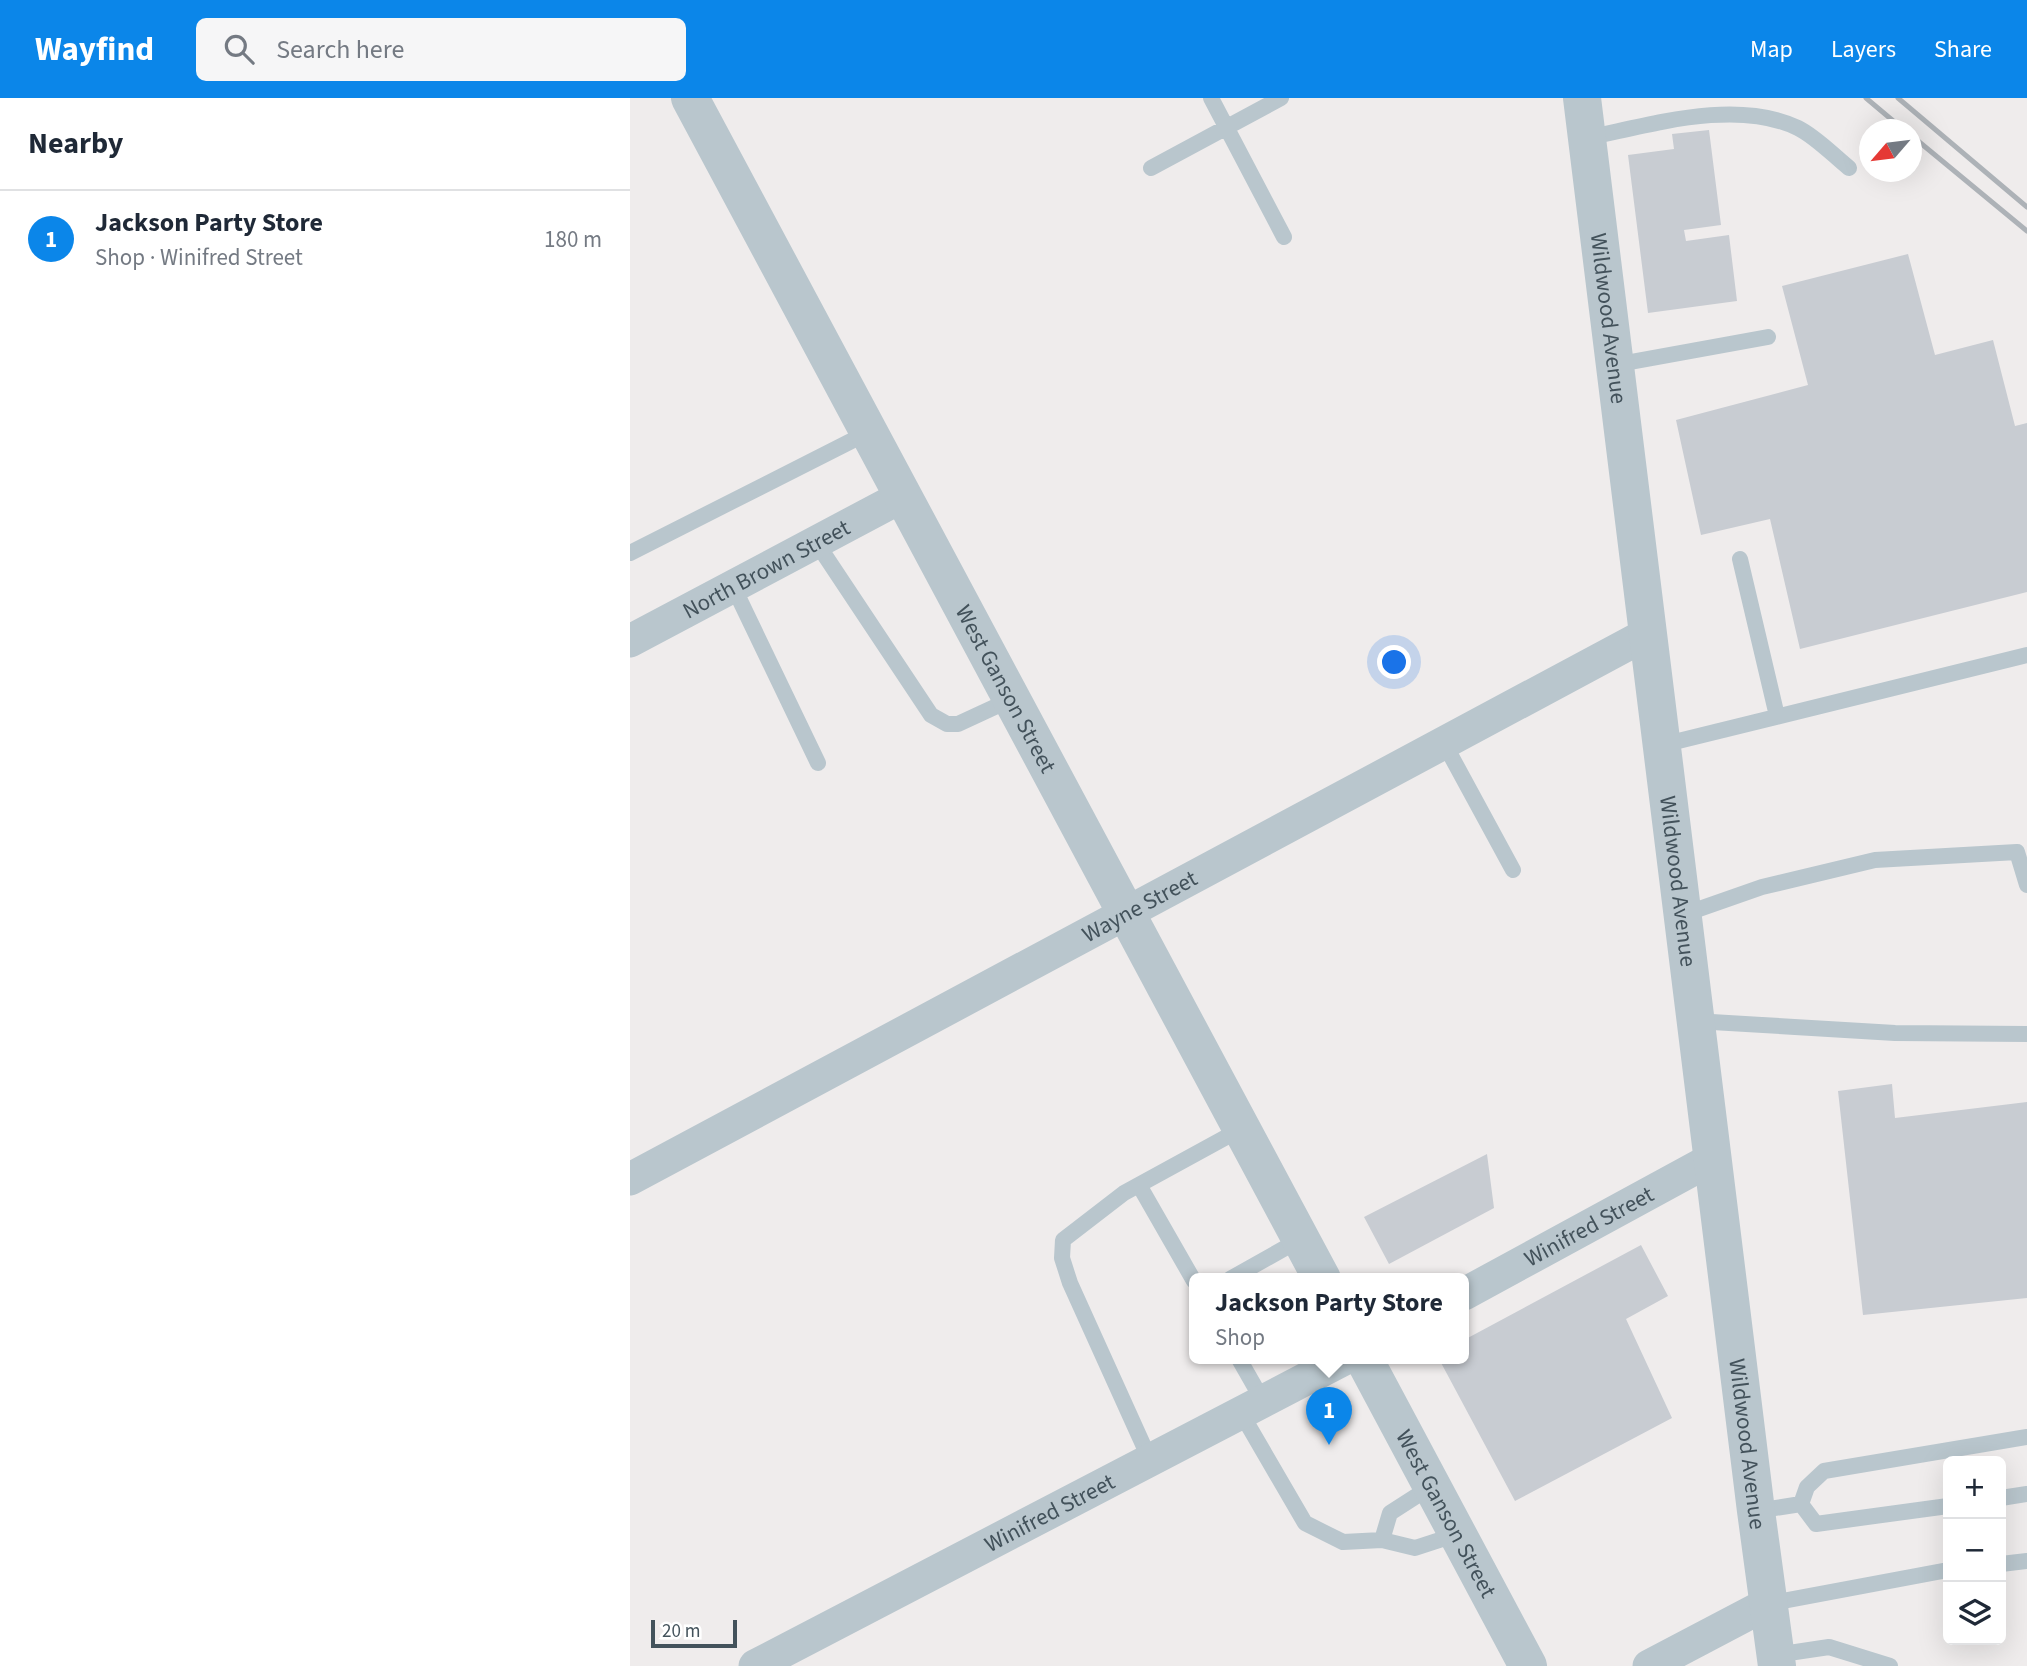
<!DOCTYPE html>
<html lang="en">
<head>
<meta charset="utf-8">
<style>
  :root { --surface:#fff; --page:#f6f6f7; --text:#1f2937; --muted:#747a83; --line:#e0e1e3; --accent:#0b86e9 }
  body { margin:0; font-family:"Source Sans 3",sans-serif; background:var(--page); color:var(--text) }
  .controls { position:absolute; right:21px; bottom:21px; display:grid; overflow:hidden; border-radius:10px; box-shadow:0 7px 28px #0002 }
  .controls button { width:63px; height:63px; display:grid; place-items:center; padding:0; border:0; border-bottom:2px solid var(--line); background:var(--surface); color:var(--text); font:35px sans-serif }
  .compass { position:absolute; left:1229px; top:21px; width:63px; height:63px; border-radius:50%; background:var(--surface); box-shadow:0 7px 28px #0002; rotate:242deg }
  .scale { position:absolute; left:21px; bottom:18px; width:86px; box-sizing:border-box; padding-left:7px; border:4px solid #43525b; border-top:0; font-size:19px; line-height:24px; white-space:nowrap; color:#43525b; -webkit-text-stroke:5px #fff; paint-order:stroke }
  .you { position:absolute; left:765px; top:565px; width:24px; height:24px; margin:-18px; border:5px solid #fff; border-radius:50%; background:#1a73e8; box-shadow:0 0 0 10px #1a73e833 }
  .badge { display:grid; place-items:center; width:46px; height:46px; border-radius:50%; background:var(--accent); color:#fff; font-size:23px; font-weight:700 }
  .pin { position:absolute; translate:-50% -58px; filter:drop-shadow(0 2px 4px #0008) }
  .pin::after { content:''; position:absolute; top:37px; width:24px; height:21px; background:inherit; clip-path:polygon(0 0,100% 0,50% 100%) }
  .popup { position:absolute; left:559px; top:1175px; width:280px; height:91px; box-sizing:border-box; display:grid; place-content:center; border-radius:10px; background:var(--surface); filter:drop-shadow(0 2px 5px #0005); font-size:23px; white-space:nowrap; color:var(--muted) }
  .popup b { font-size:26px; color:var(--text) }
  .popup::after { content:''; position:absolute; left:50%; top:100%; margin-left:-14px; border:14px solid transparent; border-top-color:var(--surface) }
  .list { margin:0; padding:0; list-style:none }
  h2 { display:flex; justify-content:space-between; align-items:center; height:91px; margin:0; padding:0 28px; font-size:30px }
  h2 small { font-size:23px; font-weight:400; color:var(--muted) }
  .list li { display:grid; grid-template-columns:46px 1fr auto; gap:21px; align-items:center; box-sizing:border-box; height:98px; padding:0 28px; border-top:2px solid var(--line) }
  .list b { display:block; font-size:26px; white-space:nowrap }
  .list p { margin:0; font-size:23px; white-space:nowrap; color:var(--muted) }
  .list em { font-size:23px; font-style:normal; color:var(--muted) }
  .icon { flex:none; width:38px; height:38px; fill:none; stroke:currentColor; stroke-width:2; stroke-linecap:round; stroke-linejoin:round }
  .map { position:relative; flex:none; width:1397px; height:1568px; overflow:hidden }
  header { display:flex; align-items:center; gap:42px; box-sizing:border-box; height:98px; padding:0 35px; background:var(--accent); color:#fff }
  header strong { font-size:33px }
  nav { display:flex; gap:38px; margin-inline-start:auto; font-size:24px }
  .search { width:490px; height:63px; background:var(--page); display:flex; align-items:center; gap:18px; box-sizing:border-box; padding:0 24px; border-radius:10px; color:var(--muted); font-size:26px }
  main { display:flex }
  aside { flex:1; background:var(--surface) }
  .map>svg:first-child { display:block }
  .building { fill:#c8ccd2 }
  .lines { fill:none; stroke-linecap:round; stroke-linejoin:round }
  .service { stroke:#b9c6cd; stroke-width:16 }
  .minor { stroke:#b9c6cd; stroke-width:33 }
  .tertiary { stroke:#b9c6cd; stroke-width:38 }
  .rail { stroke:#adb2b7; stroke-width:5 }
  .labels { text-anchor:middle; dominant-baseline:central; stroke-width:6; stroke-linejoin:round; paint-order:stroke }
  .street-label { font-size:23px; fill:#43525b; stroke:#fff }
</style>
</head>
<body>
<header>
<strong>Wayfind</strong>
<div class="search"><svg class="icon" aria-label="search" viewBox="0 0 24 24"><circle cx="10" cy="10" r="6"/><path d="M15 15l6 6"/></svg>Search here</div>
<nav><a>Map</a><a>Layers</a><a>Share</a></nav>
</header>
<main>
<aside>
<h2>Nearby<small></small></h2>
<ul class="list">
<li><span class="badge">1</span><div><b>Jackson Party Store</b><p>Shop · Winifred Street</p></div><em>180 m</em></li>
</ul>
</aside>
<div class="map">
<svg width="1397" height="1568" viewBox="0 0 1397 1568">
  <rect width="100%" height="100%" fill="#efecec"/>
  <!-- building -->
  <path class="building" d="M1079,32l12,95 -37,5 2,11 43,-6 8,66 -89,12 -20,-158 46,-6 -2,-15z
    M1278,156l27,101 58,-15 22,86 12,-3v169l-227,57 -30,-130 -69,16 -25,-115 132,-35 -26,-99z
    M1262,986l3,34 132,-16v196l-164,17 -25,-224z
    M857,1056l7,54 -105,56 -25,-47z
    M1011,1147l27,51 -42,23 46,99 -157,83 -76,-142h25v-19z"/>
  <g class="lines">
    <!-- service -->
    <path class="service" d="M581,0l73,139
      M956,40c65,-13 150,-40 212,-10 18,9 35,27 51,40
      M521,70l130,-70
      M984,267l154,-28
      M186,444l115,173 16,9h11l54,-25
      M0,455l239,-121
      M1110,461l37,157
      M103,488l85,177
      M814,645l69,127
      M1032,647l365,-90
      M1052,817l80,-28 113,-27 142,-8 10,33
      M1065,923l200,12 132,1
      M509,1087l55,96
      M600,1181l71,-40
      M609,1261l24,42
      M611,1315l64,110 38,19 39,-2
      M520,1362l-80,-177 -8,-25 1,-18 61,-47 117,-64
      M802,1388l-42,27 -8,27 33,8 43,-14
      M1371,1400l26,-4
      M1171,1406l6,-17 17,-16 203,-34
      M1171,1406l15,20 132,-18
      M1126,1413l45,-7
      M1371,1466l26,-3
      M1137,1506l181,-34
      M1146,1557l53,-8 61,19"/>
    <!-- minor -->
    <g class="minor">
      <path id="s1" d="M0,543l273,-145"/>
      <path id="s2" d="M0,1081l1017,-545"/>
      <path id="s3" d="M834,1196l248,-135"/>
      <path id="s4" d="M125,1568l589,-307"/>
      <path d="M1019,1568l118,-62"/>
    </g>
    <!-- tertiary -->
    <g class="tertiary">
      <path id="s5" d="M60,0l632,1181"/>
      <path id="s6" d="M952,0l174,1413 21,155"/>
      <path id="s7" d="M734,1261l164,307"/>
    </g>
    <!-- rail -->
    <path class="rail" d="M1236,0l38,32
      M1268,0l129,109
      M1282,38l115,95"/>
  </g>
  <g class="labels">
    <!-- street labels -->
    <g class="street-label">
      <text stroke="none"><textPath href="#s6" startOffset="222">Wildwood Avenue</textPath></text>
      <text stroke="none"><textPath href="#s1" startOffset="154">North Brown Street</textPath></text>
      <text stroke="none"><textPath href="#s5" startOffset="670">West Ganson Street</textPath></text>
      <text stroke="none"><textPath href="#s6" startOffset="789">Wildwood Avenue</textPath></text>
      <text stroke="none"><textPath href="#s2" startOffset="578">Wayne Street</textPath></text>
      <text stroke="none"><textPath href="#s3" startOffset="142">Winifred Street</textPath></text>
      <text stroke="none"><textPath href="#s6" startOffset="1356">Wildwood Avenue</textPath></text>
      <text stroke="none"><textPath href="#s4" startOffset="332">Winifred Street</textPath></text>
      <text stroke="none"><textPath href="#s7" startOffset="175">West Ganson Street</textPath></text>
    </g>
  </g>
</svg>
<div class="controls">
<button>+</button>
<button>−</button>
<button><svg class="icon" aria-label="layers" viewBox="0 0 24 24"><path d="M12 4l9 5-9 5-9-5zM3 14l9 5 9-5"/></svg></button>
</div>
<svg class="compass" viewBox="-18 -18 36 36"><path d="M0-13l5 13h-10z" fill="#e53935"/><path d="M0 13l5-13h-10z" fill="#747a83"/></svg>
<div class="scale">20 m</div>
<div class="you"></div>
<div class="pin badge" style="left:699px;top:1347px">1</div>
<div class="popup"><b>Jackson Party Store</b>Shop</div>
</div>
</main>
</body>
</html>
